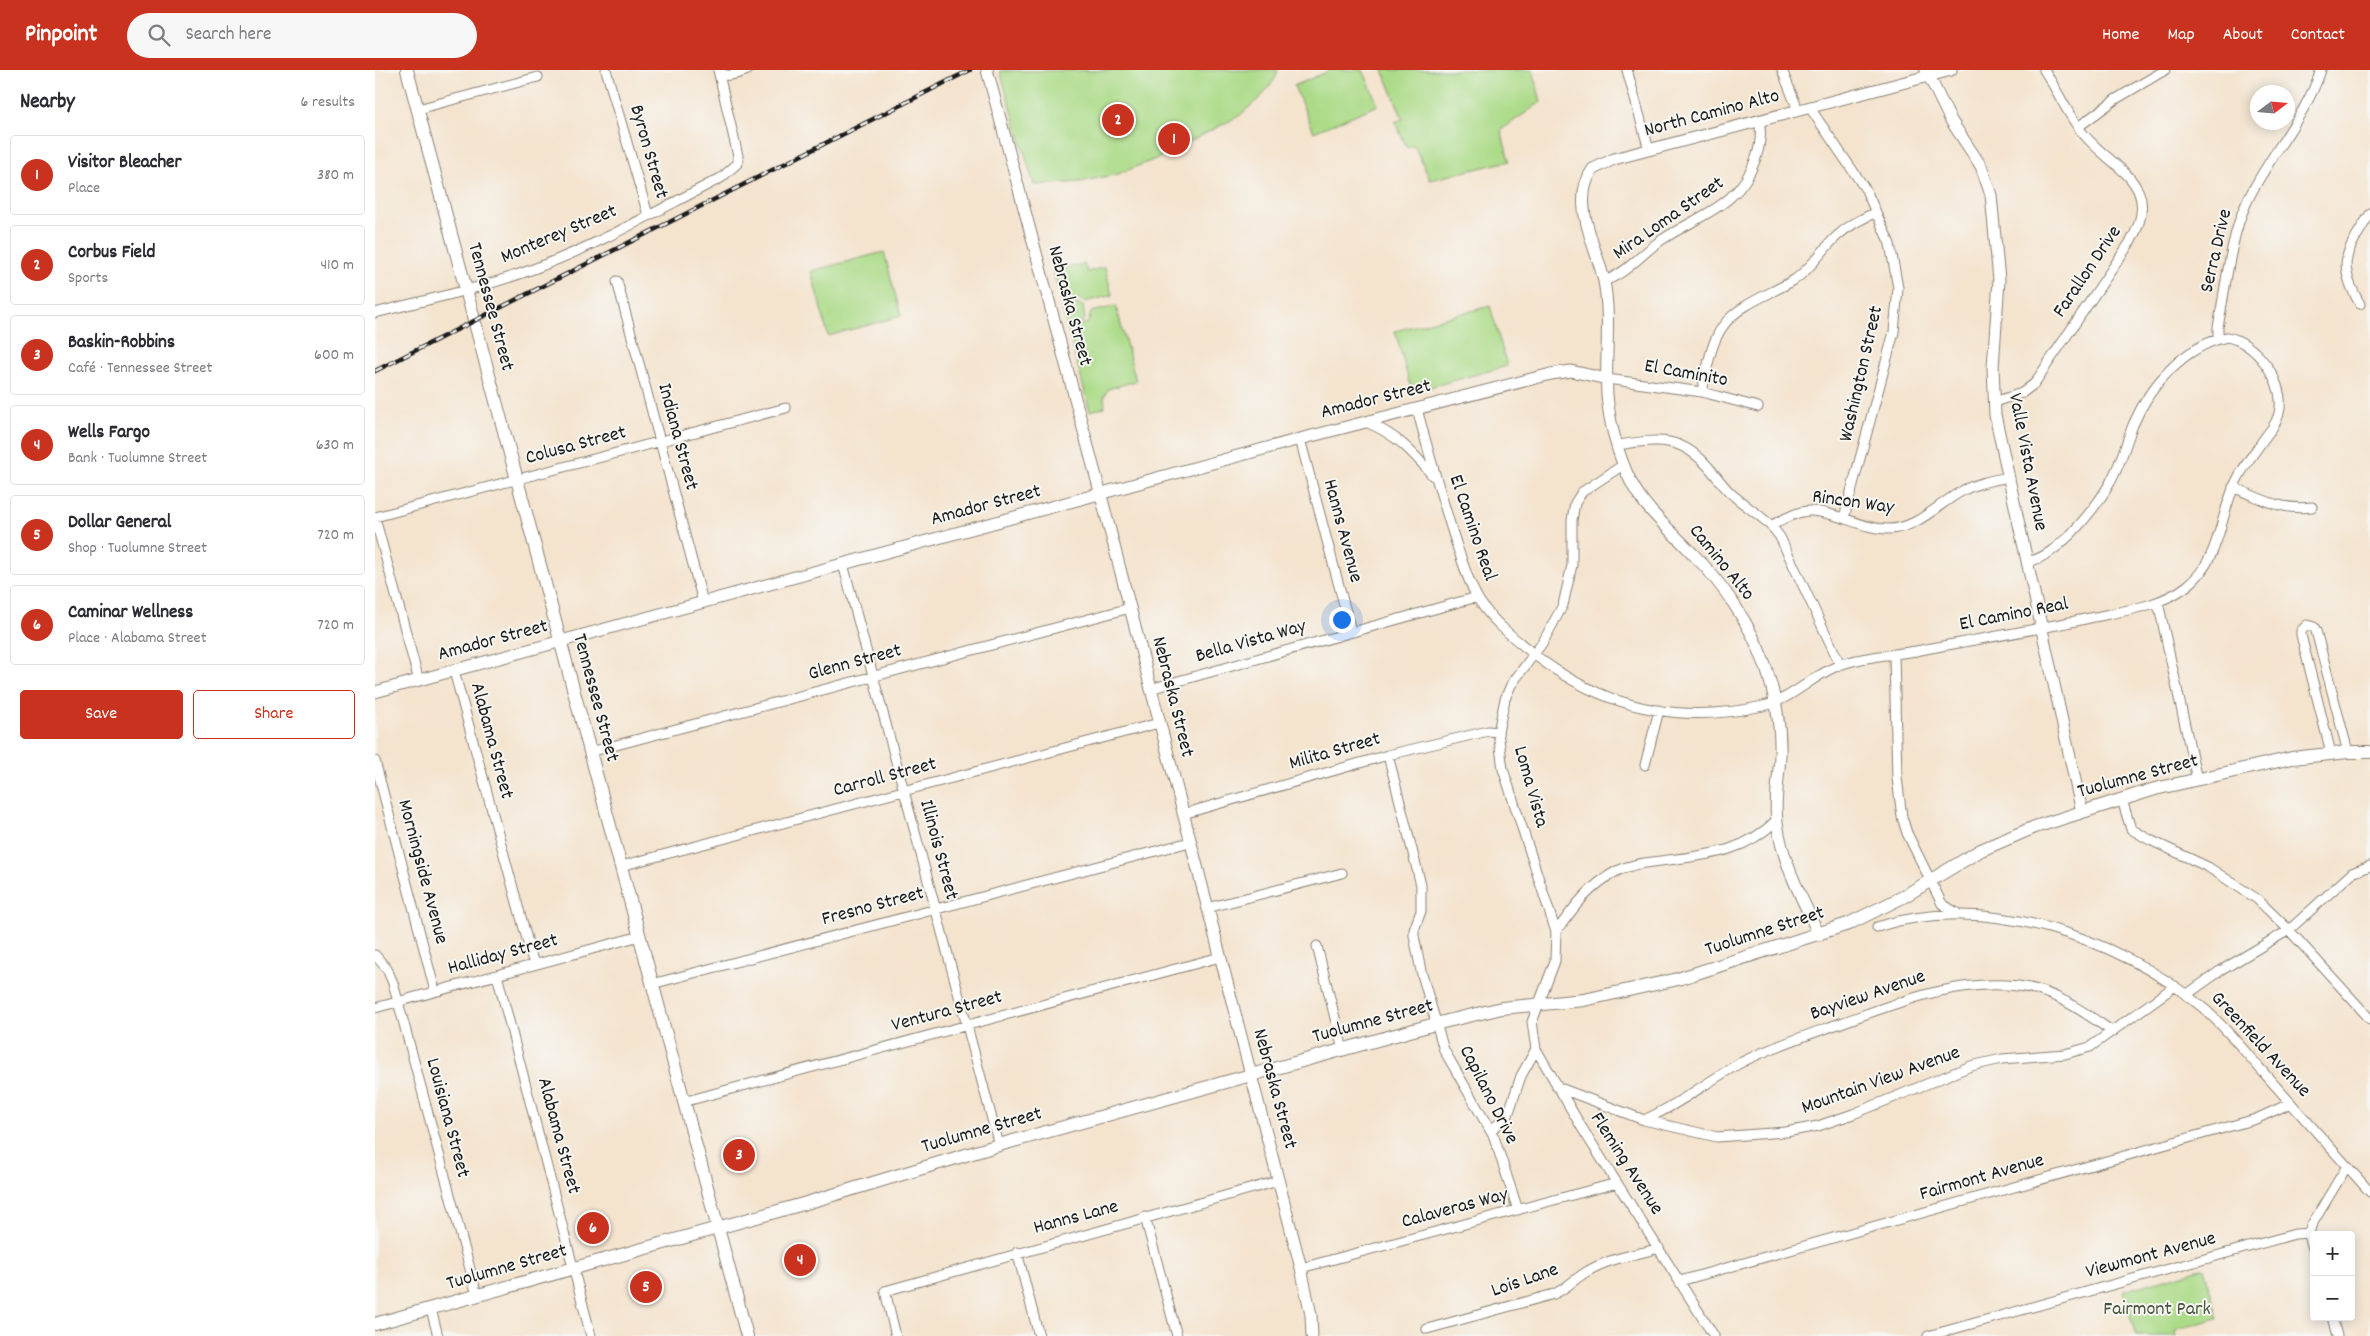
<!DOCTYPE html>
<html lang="en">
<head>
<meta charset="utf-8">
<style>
  :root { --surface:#fff; --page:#f7f7f7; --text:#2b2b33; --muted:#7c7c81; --line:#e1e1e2; --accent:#c8321e }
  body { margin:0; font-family:Dekko,sans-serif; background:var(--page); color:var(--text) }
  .controls { position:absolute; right:15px; bottom:15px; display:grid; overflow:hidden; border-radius:5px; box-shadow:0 2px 12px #0003 }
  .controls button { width:45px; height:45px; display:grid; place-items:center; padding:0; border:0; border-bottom:1px solid var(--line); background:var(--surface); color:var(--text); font:25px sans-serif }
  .compass { position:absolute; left:1875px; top:15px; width:45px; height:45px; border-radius:50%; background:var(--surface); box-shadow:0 2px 12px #0003; rotate:74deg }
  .you { position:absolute; left:966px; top:549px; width:18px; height:18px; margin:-12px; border:4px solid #fff; border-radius:50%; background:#1a73e8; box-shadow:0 0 0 8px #1a73e833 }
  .badge { display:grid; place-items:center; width:32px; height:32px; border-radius:50%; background:var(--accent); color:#fff; font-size:16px; font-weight:700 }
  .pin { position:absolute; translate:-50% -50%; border:2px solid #fff; box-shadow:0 1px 5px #0006 }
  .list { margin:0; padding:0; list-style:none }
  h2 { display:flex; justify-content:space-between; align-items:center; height:65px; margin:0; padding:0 20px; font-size:21px }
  h2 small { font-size:16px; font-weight:400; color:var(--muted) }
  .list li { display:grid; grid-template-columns:32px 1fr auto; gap:15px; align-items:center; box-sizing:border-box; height:80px; margin:0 10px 10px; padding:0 10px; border:1px solid var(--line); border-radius:5px }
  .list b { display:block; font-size:19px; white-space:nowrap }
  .list p { margin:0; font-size:16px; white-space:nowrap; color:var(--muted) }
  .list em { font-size:16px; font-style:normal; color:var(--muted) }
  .actions { display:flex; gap:10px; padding:15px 20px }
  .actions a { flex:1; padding:11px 0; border:1px solid var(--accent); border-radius:5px; text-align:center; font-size:18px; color:var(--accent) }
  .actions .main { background:var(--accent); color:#fff }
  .icon { flex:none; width:28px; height:28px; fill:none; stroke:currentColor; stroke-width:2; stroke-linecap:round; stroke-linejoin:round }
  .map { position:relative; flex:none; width:1995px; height:1266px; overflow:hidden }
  header { display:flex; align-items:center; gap:30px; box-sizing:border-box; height:70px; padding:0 25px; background:var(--accent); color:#fff }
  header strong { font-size:24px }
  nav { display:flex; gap:28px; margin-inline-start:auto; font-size:18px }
  .search { width:350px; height:45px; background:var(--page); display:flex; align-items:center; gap:12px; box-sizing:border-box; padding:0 18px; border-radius:28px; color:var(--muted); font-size:19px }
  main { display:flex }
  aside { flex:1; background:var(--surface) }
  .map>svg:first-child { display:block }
  .green { fill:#acdb88; stroke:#647c52 }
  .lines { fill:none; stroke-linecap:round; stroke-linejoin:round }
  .minor-casing { stroke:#888074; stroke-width:11 }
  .tertiary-casing { stroke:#888074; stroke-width:13 }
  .secondary-casing { stroke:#888074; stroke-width:14 }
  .minor { stroke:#fff; stroke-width:9 }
  .tertiary { stroke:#fff; stroke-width:11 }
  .secondary { stroke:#fff; stroke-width:12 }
  .rail-casing { stroke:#1c1c1c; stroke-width:4.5 }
  .rail { stroke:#f6f6f2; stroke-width:2.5; stroke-dasharray:8; stroke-linecap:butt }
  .labels { text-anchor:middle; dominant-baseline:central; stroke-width:4; stroke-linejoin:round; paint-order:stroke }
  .street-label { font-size:20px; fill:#1c1c1c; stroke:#f6f6f2 }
  .park-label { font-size:20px; fill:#47553c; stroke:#f6f6f2 }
</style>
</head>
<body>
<header>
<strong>Pinpoint</strong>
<div class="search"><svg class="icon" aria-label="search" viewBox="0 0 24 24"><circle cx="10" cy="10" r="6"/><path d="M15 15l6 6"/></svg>Search here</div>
<nav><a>Home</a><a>Map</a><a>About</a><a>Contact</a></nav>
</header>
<main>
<aside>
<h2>Nearby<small>6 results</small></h2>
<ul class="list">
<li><span class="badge">1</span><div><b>Visitor Bleacher</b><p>Place</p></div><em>380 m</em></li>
<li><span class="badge">2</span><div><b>Corbus Field</b><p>Sports</p></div><em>410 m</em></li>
<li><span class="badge">3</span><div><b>Baskin-Robbins</b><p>Café · Tennessee Street</p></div><em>600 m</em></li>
<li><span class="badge">4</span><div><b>Wells Fargo</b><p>Bank · Tuolumne Street</p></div><em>630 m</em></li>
<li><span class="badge">5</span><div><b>Dollar General</b><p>Shop · Tuolumne Street</p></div><em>720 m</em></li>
<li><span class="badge">6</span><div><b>Caminar Wellness</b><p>Place · Alabama Street</p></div><em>720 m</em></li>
</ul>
<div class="actions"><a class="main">Save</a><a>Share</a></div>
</aside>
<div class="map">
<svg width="1995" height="1266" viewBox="0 0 1995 1266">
  <rect width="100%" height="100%" fill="#f6f6f2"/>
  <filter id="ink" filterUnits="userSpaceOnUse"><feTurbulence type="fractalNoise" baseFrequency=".02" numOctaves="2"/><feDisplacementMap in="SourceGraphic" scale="10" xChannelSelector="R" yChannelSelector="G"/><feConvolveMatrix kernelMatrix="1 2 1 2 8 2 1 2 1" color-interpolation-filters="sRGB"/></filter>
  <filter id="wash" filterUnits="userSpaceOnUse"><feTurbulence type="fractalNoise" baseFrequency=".0096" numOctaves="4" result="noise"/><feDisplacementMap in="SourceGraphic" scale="20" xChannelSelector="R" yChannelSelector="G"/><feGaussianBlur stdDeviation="1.12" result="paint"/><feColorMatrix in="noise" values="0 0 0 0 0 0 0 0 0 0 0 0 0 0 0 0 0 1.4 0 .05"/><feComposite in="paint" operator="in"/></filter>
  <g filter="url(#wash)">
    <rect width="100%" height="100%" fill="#f4e3cd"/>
    <!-- green -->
    <path class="green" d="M903,0l-3,9 -13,17 -23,20 -81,42 -40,16 -38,8 -46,3 -34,-114z
      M956,0h32l15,35 -64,27 -20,-46z
      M1008,0h150l8,32 -40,28 8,31 -79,19 -16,-35 -7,3 -12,-26 8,-3z
      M509,182l17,64 -73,20 -17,-65z
      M709,194l3,8 18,-5 7,28 -27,7 -6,-3 -17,3 -9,-31z
      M699,233l9,3 2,13 -3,4 -15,4 -5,-21z
      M741,236l20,75 -28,8 -4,8 1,10 -15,4 -22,-81 20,-7 3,-11z
      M1115,236l17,60 -95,26 -17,-61z
      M1829,1198l14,50 -43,12 1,6h-40l-13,-45z"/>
  </g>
  <g filter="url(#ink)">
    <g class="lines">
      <!-- minor casing -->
      <g class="minor-casing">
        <path id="minor" d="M231,0l42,145
          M343,0c8,10 20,3 30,0
          M1252,0l22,80
          M1407,0l16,40
          M1435,38l56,82 24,54 8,44 -4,44 -50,186
          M43,39l120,-32
          M1703,57l38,-28 49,-29
          M242,211l86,321
          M1229,211c22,-7 37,-27 56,-40 38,-26 80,-34 96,-83 4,-12 6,-25 3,-38
          M1985,234c-25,-43 -13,-52 10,-90
          M0,243c54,-14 109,-25 161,-45 64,-24 124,-59 185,-90l17,-15v-7l-20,-86
          M1843,268v-11c7,-36 13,-92 28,-123 21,-47 59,-85 75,-134
          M1232,309l95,13 56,15
          M1327,322c5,-22 8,-48 21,-66 16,-22 48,-32 71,-46 17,-11 28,-30 43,-44 12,-11 25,-17 39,-24
          M1619,332l28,-9 12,-9 97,-143c35,-62 -25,-73 -53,-114 -13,-18 -22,-39 -34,-57
          M1042,339c12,45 25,90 39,134 7,20 13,42 24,59 12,18 29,32 45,45 69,58 149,79 238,59 27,-6 47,-28 72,-39 22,-10 57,-12 81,-16 57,-11 113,-20 169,-32 35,-8 73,-11 102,-33 33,-26 32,-67 48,-102 8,-18 20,-32 31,-48 7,-8 13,-17 14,-28 3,-29 -25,-66 -53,-71 -43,9 -77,48 -94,88 -7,18 -12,38 -22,56 -10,19 -25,37 -39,52 -14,13 -25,24 -44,29
          M991,352c31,13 46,29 67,54
          M925,369l51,192
          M1243,375c41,-6 64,-10 93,25 8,9 14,19 23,26 16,14 34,23 46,41l60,127
          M1248,395l-41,27 -7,11 -3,17v45l-9,40 -20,37 -32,43 -6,14 -7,33 5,37 53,163 -1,29 -23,61 4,27 46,79 132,208
          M1858,417c27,12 50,24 79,20
          M0,447l411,-109
          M0,448l44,163
          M1397,455c11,-5 26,-15 39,-14 27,1 51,18 77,18 29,0 50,-25 74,-38 14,-8 31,-11 47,-14
          M468,494l156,581
          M1783,532l39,178
          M1519,585l3,123 5,39 5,16 35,71 15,9
          M79,601l80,294
          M775,619l327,-92
          M215,682l540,-144
          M1956,683l-30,-118v-4l6,-6 7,2 2,4 32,121
          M1013,685l33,130v26l-7,19v6l7,35 23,79 50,87 24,73
          M0,691l60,230
          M1270,695l14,-55
          M1747,730l9,29 19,11 58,27 49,32 32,31 81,89
          M808,744l205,-59 100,-24 10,1
          M246,796l538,-143
          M832,838l135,-35
          M1502,857c107,-35 241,10 325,80 23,19 42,44 62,66 36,40 71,80 106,119
          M1181,862c17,-24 34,-47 61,-61 14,-7 29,-8 44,-10 46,-6 81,-7 116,-41
          M942,876l26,104
          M0,885l12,14 6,14 84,312
          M122,905l94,361
          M277,914l538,-142
          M1811,925l34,-24 69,-41 63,-57 18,-7
          M0,938l265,-72
          M1182,1017l87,33 73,17 69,-5 32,-6 35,-12 118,-48 31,-7 63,-5 25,-7 85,-61
          M308,1032l537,-145
          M1269,1050c35,-15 65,-40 98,-58 32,-16 66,-27 99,-39 59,-21 113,-44 177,-37 36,4 66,26 95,46
          M1115,1060l17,-12 14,-42 15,-27
          M770,1147l32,119
          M642,1182l22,84
          M1939,1182l-5,-17 2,-9 36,-60
          M926,1198l316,-85
          M1305,1211l576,-162 35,-16
          M56,1239l7,27
          M1957,1247l5,19
          M1052,1259l127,-35c14,-6 21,-16 34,-23 21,-13 48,-16 71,-23
          M521,1266l-11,-45 393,-110
          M1553,1266l367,-102 15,-1"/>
      </g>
      <!-- tertiary casing -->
      <g class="tertiary-casing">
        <path id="tertiary" d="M612,0l111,414 203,784 10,47 1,21
          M1551,0l24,49 31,47 10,29 8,85 -6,87 2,48 87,397
          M0,622l925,-253 251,-65 20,-3 36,8
          M1444,865c-17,-37 -37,-73 -42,-113 -3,-22 2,-45 3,-67 1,-30 -5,-61 -15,-90 -14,-40 -42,-81 -72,-111 -21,-23 -48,-44 -62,-72 -13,-26 -22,-60 -24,-88 -2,-38 4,-75 -3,-113 -7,-34 -35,-79 -11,-112l21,-10 337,-89"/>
      </g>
      <!-- secondary casing -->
      <g class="secondary-casing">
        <path id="secondary" d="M32,0l340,1266
          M0,1254l428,-120 196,-59 436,-121 67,-16 82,-8 94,-21 170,-55 55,-27 78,-47 54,-23 120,-38 137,-31 56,-6h22"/>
      </g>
      <!-- minor -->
      <use href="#minor" class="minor"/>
      <!-- tertiary -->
      <use href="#tertiary" class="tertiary"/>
      <!-- secondary -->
      <use href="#secondary" class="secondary"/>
      <!-- rail casing -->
      <g class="rail-casing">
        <path id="rail" d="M0,301l595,-301"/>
      </g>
      <!-- rail -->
      <use href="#rail" class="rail"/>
    </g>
  </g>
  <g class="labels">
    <!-- street labels -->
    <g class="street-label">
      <text transform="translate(1337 44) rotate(-15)">North Camino Alto</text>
      <text transform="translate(273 82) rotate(74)">Byron Street</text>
      <text transform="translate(1294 149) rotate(-35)">Mira Loma Street</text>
      <text transform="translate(184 165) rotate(-23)">Monterey Street</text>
      <text transform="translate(1842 181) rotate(-77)">Serra Drive</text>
      <text transform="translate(1713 202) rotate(-56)">Farallon Drive</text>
      <text transform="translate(694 236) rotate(75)">Nebraska Street</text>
      <text transform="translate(115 237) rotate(75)">Tennessee Street</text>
      <text transform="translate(1311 304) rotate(10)">El Caminito</text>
      <text transform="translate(1487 304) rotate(-77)">Washington Street</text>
      <text transform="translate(1001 330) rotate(-14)">Amador Street</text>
      <text transform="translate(302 367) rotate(75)">Indiana Street</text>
      <text transform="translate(201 376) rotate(-15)">Colusa Street</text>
      <text transform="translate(1652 392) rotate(79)">Valle Vista Avenue</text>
      <text transform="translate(1478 433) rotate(8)">Rincon Way</text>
      <text transform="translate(611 436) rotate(-15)">Amador Street</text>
      <text transform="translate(1097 458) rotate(71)">El Camino Real</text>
      <text transform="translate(967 461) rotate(75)">Hanns Avenue</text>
      <text transform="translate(1346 493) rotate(51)">Camino Alto</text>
      <text transform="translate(1639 545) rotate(-11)">El Camino Real</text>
      <text transform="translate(118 571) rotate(-15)">Amador Street</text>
      <text transform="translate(876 572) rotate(-16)">Bella Vista Way</text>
      <text transform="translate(480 593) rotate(-15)">Glenn Street</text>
      <text transform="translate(797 627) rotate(76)">Nebraska Street</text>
      <text transform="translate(220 628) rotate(75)">Tennessee Street</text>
      <text transform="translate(116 671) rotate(75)">Alabama Street</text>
      <text transform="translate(960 682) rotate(-16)">Milita Street</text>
      <text transform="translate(1763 707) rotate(-15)">Tuolumne Street</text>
      <text transform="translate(510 708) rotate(-15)">Carroll Street</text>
      <text transform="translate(1155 717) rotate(74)">Loma Vista</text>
      <text transform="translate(563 780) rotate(75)">Illinois Street</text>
      <text transform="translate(47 802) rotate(75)">Morningside Avenue</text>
      <text transform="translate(498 837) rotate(-15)">Fresno Street</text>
      <text transform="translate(1390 862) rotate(-18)">Tuolumne Street</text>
      <text transform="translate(128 885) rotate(-15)">Halliday Street</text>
      <text transform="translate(1493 926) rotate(-19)">Bayview Avenue</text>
      <text transform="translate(572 942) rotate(-15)">Ventura Street</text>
      <text transform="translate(998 952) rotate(-15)">Tuolumne Street</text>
      <text transform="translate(1885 975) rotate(47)">Greenfield Avenue</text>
      <text transform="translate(1506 1011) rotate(-20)">Mountain View Avenue</text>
      <text transform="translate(899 1019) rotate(75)">Nebraska Street</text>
      <text transform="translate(1113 1025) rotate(63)">Capilano Drive</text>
      <text transform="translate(72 1048) rotate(75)">Louisiana Street</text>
      <text transform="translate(607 1061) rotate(-16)">Tuolumne Street</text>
      <text transform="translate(183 1066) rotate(75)">Alabama Street</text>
      <text transform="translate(1251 1094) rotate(57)">Fleming Avenue</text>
      <text transform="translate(1607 1108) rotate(-16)">Fairmont Avenue</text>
      <text transform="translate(1080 1139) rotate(-15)">Calaveras Way</text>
      <text transform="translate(701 1148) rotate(-15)">Hanns Lane</text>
      <text transform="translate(1776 1186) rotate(-15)">Viewmont Avenue</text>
      <text transform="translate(132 1198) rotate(-16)">Tuolumne Street</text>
      <text transform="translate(1150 1211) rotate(-19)">Lois Lane</text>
    </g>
    <!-- park labels -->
    <g class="park-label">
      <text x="1782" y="1240">Fairmont Park</text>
    </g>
  </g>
</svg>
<div class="controls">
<button>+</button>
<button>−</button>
</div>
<svg class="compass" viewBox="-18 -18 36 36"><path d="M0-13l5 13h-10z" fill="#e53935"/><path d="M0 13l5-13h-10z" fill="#7c7c81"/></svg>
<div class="you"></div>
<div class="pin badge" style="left:799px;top:69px">1</div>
<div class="pin badge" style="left:743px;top:50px">2</div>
<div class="pin badge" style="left:364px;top:1085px">3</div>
<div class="pin badge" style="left:425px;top:1190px">4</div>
<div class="pin badge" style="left:271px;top:1217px">5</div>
<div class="pin badge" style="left:218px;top:1158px">6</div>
</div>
</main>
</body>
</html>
